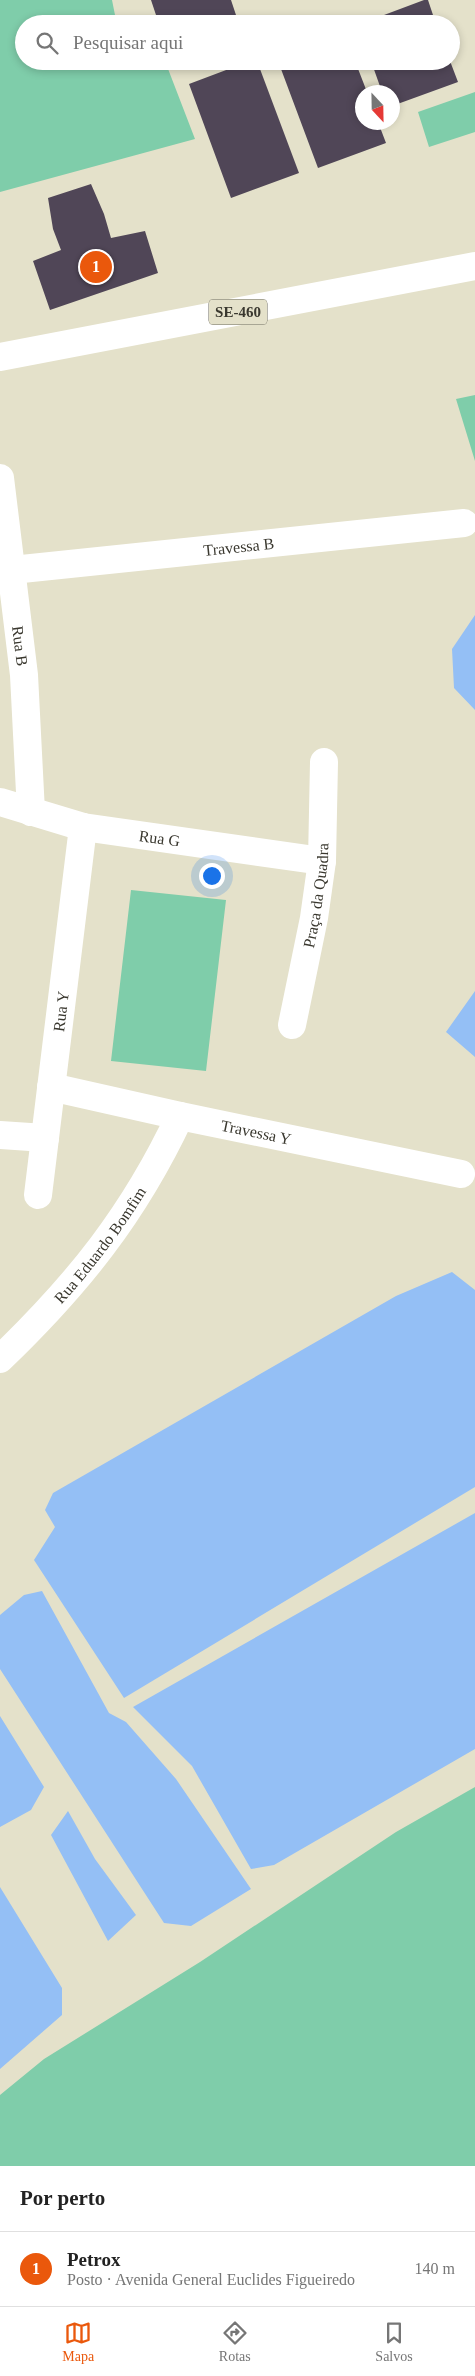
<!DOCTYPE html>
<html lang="pt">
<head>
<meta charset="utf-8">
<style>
  :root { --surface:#fff; --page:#f6f6f6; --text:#222; --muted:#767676; --line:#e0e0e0; --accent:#ea580c }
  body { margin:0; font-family:Georgia,serif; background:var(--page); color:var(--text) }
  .compass { position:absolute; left:355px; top:85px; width:45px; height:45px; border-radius:50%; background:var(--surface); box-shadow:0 2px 8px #0003; rotate:158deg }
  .you { position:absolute; left:211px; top:875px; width:18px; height:18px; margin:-12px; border:4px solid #fff; border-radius:50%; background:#1a73e8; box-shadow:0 0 0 8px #1a73e833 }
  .badge { display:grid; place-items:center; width:32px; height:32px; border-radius:50%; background:var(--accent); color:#fff; font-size:16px; font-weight:700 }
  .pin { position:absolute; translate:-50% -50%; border:2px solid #fff; box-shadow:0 1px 5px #0006 }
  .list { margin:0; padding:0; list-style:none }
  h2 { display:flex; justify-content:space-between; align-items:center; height:65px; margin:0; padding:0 20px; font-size:21px }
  h2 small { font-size:16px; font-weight:400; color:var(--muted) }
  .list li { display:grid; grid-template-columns:32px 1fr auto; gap:15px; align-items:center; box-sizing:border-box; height:75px; padding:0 20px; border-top:1px solid var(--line) }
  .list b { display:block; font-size:19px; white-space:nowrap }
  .list p { margin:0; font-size:16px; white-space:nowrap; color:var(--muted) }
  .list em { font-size:16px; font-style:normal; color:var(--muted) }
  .icon { flex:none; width:28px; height:28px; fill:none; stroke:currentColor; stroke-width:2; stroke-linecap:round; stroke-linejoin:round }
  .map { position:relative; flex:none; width:475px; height:2166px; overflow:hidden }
  .search { position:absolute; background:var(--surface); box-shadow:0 2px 8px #0003; left:15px; right:15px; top:15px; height:55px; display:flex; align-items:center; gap:12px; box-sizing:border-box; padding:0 18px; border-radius:28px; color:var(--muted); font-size:19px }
  .sheet { height:140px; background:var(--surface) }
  nav { display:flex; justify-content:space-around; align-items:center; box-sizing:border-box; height:70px; border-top:1px solid var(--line); background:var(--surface); font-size:14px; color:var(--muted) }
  nav a { display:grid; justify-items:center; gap:2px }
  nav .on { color:var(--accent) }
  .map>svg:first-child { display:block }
  .green { fill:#7fcdaa }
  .water { fill:#94bff5 }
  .building { fill:#504657 }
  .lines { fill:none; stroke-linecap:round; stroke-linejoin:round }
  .street { stroke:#fff; stroke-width:28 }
  .primary { stroke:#fff; stroke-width:28 }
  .labels { text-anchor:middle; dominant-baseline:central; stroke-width:5; stroke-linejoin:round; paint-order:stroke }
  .shield { fill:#e4e1ca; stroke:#6d6b5e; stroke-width:1 }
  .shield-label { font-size:15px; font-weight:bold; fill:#3a382f }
  .street-label { font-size:16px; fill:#3a382f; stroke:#e4e1ca }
</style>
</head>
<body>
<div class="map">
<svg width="475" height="2166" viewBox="0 0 475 2166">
  <rect width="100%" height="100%" fill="#e4e1ca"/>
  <!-- green -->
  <path class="green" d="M0,0h112l3,15 23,9h-114v37h141l30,78 -195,53z
    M475,92v40l-46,15 -11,-35z
    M475,395v66l-19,-62z
    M131,890l95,10 -20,171 -95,-10z
    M475,1787v379h-475v-71l44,-36 156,-97 196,-130z"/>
  <!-- water -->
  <path class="water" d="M475,615v95l-21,-22 -2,-39z
    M475,991v66l-29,-25z
    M452,1272l23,18v197l-351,211 -90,-138 21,-33 -10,-17 8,-17 343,-197z
    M475,1513v236l-201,116 -23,4 -59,-103 -59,-59z
    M42,1591l67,122 17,9 50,57 75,110 -60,37 -27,-3 -164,-254v-54l24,-20z
    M0,1716l44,71 -13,23 -31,17z
    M68,1811l27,48 41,56 -28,26 -57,-106z
    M0,1887l62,101v27l-62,54z"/>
  <!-- building -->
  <path class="building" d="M151,0h80l8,24h-80z
    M424,0h4l8,24h-76z
    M173,61h27l-24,9z
    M250,61h7l42,112 -68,25 -42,-114z
    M278,61h77l12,31h-5v30h16l8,21 -68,25z
    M371,61h79l8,21 -66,24v-14h-10z
    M91,184l13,30 7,24 34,-7 13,42 -108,37 -17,-49 28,-11 -8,-21 -5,-31z"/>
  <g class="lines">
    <!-- street -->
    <g class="street">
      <path id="s1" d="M0,478l24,197 7,137"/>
      <path id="s2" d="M12,570l452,-47"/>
      <path id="s3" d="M0,802l83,25 239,34"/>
      <path id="s4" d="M292,1025l22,-107 8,-57 2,-99"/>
      <path id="s5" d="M51,1087l129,29 281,58"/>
      <path d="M0,1135l45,3"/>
      <path id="s6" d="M38,1195l45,-368"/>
      <path id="s7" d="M0,1359c78,-75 134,-145 180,-243"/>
    </g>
    <!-- primary -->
    <path class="primary" d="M0,357l475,-91"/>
  </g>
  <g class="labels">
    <!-- shield labels -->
    <rect class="shield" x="209" y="299.5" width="58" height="25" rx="4"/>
    <g class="shield-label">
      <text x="238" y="312">SE-460</text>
    </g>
    <!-- street labels -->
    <g class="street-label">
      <text stroke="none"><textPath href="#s2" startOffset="228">Travessa B</textPath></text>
      <text stroke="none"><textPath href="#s1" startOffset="169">Rua B</textPath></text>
      <text stroke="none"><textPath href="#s3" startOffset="164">Rua G</textPath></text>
      <text stroke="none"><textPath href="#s4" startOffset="132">Praça da Quadra</textPath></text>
      <text stroke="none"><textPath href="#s6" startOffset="185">Rua Y</textPath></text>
      <text stroke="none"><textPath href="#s5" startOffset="210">Travessa Y</textPath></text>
      <text stroke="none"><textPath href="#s7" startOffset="152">Rua Eduardo Bomfim</textPath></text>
    </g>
  </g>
</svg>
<svg class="compass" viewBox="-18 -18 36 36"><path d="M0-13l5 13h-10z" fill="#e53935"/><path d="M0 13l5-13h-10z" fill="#767676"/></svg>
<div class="you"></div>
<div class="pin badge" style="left:96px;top:267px">1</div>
<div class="search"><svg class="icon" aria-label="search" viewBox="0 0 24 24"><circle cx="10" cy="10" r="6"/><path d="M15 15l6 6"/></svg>Pesquisar aqui</div>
</div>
<section class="sheet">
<h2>Por perto<small></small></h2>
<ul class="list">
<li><span class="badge">1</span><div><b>Petrox</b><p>Posto · Avenida General Euclides Figueiredo</p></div><em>140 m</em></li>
</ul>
</section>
<nav>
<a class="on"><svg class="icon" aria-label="map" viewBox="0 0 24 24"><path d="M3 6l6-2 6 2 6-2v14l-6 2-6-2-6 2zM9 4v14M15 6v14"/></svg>Mapa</a>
<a><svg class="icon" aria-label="directions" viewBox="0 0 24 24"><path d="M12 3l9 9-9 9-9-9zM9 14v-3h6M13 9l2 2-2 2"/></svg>Rotas</a>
<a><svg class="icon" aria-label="saved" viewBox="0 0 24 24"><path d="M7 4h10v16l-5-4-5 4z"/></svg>Salvos</a>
</nav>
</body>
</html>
